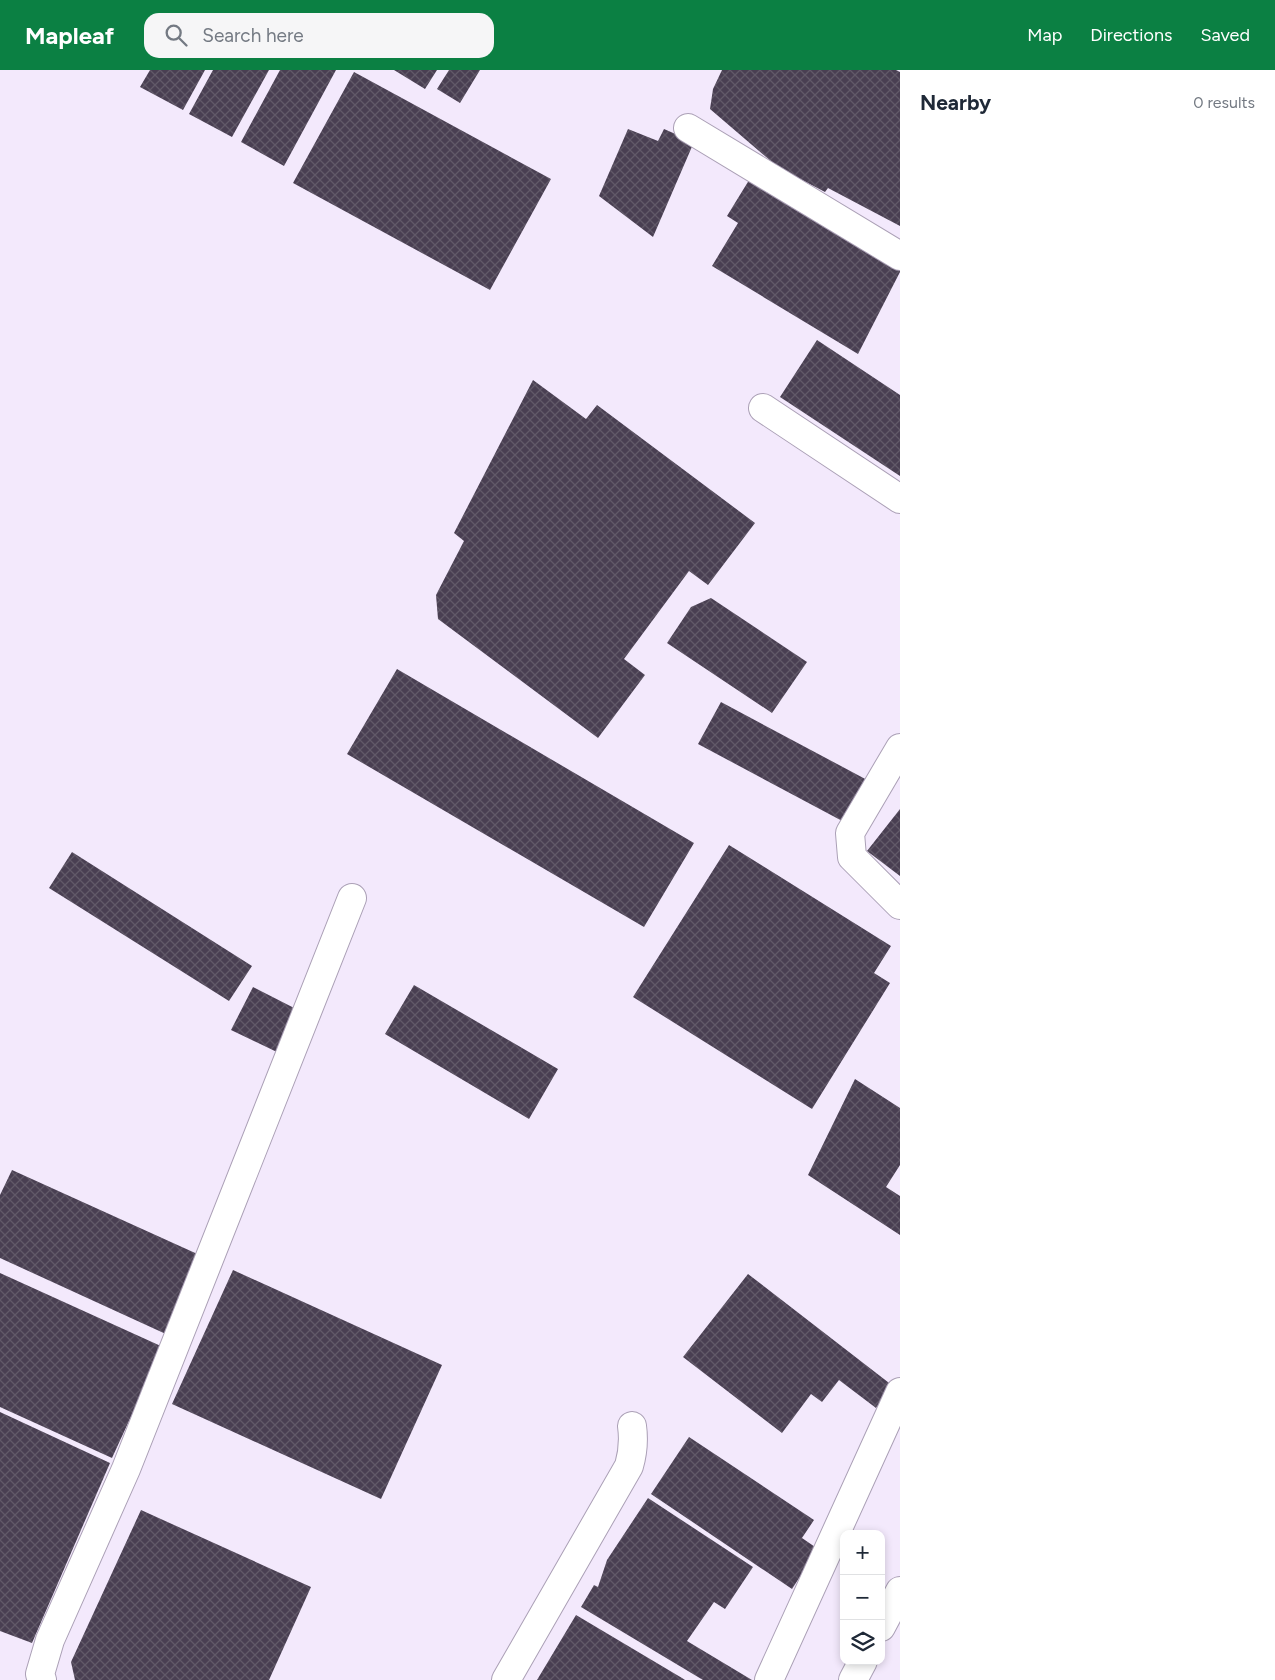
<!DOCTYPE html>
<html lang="en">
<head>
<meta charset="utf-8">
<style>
  :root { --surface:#fff; --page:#f6f6f7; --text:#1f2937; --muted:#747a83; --line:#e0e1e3; --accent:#0b8043 }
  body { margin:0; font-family:Figtree,sans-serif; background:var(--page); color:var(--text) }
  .controls { position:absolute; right:15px; bottom:15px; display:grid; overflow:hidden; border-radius:10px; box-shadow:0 2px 8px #0003 }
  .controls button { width:45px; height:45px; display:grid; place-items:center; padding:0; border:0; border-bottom:1px solid var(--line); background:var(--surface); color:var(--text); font:25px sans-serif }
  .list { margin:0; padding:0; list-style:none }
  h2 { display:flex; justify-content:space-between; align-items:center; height:65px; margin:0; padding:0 20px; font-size:21px }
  h2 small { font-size:16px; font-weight:400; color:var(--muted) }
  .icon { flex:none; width:28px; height:28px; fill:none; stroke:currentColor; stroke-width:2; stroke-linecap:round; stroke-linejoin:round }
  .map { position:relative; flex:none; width:900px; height:1610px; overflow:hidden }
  header { display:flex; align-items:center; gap:30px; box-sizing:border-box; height:70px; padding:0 25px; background:var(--accent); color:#fff }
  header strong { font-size:24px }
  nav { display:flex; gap:28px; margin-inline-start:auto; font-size:18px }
  .search { width:350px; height:45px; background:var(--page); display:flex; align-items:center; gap:12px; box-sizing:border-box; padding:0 18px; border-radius:15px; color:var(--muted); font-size:19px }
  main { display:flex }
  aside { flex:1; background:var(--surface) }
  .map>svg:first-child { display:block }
  .building { fill:url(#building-cross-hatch) }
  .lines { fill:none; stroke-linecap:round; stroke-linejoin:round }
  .minor-casing { stroke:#aba0b6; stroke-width:30 }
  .minor { stroke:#fff; stroke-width:28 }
</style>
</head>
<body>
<header>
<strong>Mapleaf</strong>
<div class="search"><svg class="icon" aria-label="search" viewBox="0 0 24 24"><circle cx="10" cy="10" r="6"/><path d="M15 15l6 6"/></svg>Search here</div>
<nav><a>Map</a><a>Directions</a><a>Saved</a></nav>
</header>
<main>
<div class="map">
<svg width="900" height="1610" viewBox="0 0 900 1610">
  <defs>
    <pattern id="building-cross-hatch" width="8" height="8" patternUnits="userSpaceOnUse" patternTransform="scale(1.25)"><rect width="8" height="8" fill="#493f52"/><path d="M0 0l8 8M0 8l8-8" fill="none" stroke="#615968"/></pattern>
  </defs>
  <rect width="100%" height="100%" fill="#f3e9fc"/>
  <!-- building -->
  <path class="building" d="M150,0h55l-22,40 -43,-23z
    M213,0h56l-37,67 -43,-23z
    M280,0h56l-52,96 -43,-24z
    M394,0h43l-12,19z
    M449,0h31l-20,33 -23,-14z
    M722,0h174l4,2v154l-72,-38 -3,4 -46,-24 -69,-59 3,-20z
    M354,2l197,107 -61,111 -197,-107z
    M628,59l30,12 6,-12 30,13 -41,95 -54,-41z
    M754,102l146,89v11l-42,82 -146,-88 26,-43 -11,-7z
    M817,270l83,55v81l-120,-79z
    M533,310l53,39 11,-14 158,118 -47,62 -19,-14 -65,88 21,16 -47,63 -160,-119 -2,-24 28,-54 -10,-8z
    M711,528l96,64 -35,51 -105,-70 24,-36z
    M397,599l297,174 -50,84 -297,-173z
    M721,632l148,79 -23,42 -148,-79z
    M900,739v67l-33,-25z
    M729,775l162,101 -17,27 16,10 -78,126 -179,-112z
    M72,782l180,114 -23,35 -180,-113z
    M414,915l144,84 -29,50 -144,-85z
    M253,917l47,24 -21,42 -48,-23z
    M855,1009l45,29v57l-14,22 14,9v39l-92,-60z
    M12,1100l192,87 -36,78 -168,-77v-63z
    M233,1200l209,95 -61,134 -209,-95z
    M0,1203l163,74 -51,111 -112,-51z
    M748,1204l145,112 -17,22 -37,-28 -17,22 -11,-8 -29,39 -99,-76z
    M0,1342l110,51 -78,180 -32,-12z
    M689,1367l125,83 -12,18 16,11 -26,40 -141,-95z
    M648,1428l105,69 -28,42 -11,-7 -27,39 65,39h-49l-122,-73 13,-22 4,2 9,-27z
    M141,1440l170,77 -42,93h-194l-4,-18z
    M576,1545l106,63 3,2h-148z"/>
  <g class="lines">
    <!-- minor casing -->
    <g class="minor-casing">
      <path id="minor" d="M688,58l212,128
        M763,338l137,91
        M900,678l-50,85 2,24 48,48
        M881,1557l19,-36
        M42,1610l-2,-6 10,-34 76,-171 226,-571
        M506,1610l123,-214c4,-14 5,-26 3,-40
        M769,1610l131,-288
        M853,1610l10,-19"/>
    </g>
    <!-- minor -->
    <use href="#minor" class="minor"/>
  </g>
</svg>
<div class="controls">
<button>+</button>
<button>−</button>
<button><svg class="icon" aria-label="layers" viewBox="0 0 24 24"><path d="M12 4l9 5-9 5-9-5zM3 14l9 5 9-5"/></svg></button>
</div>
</div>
<aside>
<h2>Nearby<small>0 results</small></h2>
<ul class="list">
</ul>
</aside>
</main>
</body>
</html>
